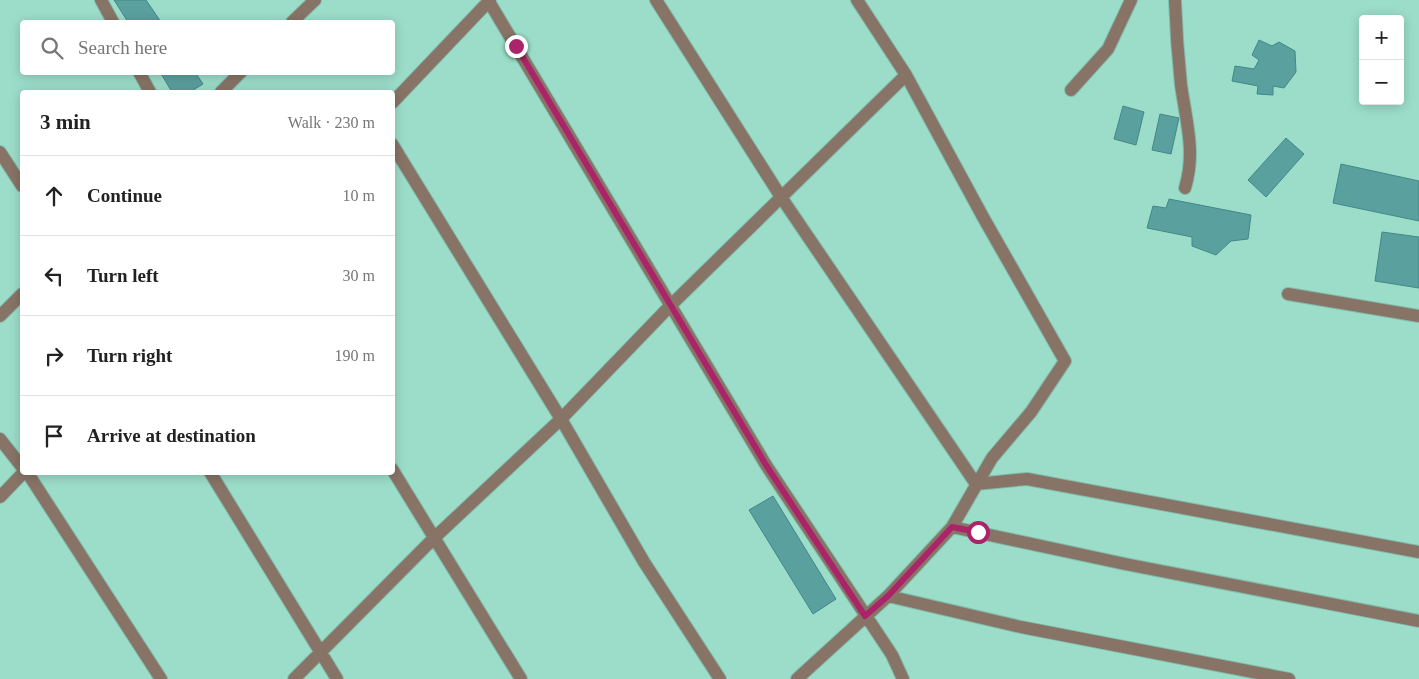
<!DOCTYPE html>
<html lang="en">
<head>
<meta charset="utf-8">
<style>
  :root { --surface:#fff; --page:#f6f6f6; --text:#222; --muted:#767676; --line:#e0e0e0 }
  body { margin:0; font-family:Georgia,serif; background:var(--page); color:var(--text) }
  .controls { position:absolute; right:15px; top:15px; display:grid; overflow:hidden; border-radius:5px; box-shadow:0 2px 12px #0003 }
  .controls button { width:45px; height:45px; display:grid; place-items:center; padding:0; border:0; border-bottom:1px solid var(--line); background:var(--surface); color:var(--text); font:25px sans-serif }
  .stop { position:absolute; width:15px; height:15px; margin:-11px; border:4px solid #ab2368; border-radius:50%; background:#fff }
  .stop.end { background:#ab2368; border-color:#fff; box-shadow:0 1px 5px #0008 }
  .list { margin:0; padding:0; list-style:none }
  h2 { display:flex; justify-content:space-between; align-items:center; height:65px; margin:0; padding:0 20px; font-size:21px }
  h2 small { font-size:16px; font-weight:400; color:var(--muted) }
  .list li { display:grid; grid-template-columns:32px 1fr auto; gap:15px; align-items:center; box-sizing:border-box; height:80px; padding:0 20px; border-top:1px solid var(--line) }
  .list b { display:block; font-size:19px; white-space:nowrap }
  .list em { font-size:16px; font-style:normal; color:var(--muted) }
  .icon { flex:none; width:28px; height:28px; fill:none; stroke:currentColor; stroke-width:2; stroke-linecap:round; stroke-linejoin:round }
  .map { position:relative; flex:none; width:1419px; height:679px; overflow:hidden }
  .search { position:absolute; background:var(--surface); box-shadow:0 2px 12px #0003; left:20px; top:20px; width:375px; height:55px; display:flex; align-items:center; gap:12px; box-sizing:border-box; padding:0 18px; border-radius:5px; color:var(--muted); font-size:19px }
  .panel { position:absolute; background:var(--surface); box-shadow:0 2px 12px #0003; left:20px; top:90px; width:375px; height:385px; border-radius:5px }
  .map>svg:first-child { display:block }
  .building { fill:#5aa09f; stroke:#428888 }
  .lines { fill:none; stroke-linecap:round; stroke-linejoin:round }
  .minor-casing { stroke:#82bbab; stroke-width:14 }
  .minor { stroke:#887467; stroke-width:12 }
  .route { stroke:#ab2368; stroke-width:6 }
</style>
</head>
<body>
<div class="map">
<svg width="1419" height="679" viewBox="0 0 1419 679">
  <rect width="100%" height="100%" fill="#9cddca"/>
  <!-- building -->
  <path class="building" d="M114,0h32l15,22h-33z
    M1259,40l13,6 7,-4 16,9 1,21 -12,16 -11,-2v9l-16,-1 1,-8 -26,-5 3,-15 19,3 5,-9 -7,-5z
    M160,72h35l8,12 -13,8h-18z
    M1123,106l21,6 -8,33 -22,-6z
    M1160,114l19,4 -8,36 -19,-4z
    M1286,138l18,16 -38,43 -18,-17z
    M1341,164l78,17v40l-86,-18z
    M1169,199l82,16 -3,24 -17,2 -15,14 -24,-9v-9l-45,-9 6,-22 13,2z
    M1382,232l37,5v51l-44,-7z
    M773,496l63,103 -23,15 -64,-104z"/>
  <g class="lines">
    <!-- minor casing -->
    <g class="minor-casing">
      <path id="minor" d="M101,0l12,22
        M488,0l278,465 126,190 11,24
        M656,0l125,197 195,287 51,-5 392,73
        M1175,0c1,29 3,57 6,85 5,36 15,67 4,103
        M292,22l23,-22
        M139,72l11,20
        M1071,90l37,-41 23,-49
        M221,92l20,-20
        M392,103l98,-103
        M392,144l169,275 83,143 76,117
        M0,152l22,34
        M1288,294l131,22
        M0,316l22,-22
        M0,439l22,28
        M392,469l129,210
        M27,472l134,207
        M210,472l127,207
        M0,497l24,-25
        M952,527l173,37 294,57
        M888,596l133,31 268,52
        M294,679l139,-140 128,-120 109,-113 236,-231
        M797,679l91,-83 64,-69 40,-69 39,-46 34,-51 -82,-144 -77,-142 -49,-75"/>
    </g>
    <!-- minor -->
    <use href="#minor" class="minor"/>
  </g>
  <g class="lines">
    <!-- route -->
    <path class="route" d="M516,46l250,419 99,151 23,-20 64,-69 26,5"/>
  </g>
</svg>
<div class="controls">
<button>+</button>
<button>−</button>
</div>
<div class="stop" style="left:978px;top:532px"></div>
<div class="stop end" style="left:516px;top:46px"></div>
<div class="search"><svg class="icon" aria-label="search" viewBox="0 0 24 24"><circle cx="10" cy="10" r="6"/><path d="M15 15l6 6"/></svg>Search here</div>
<section class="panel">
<h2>3 min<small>Walk · 230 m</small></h2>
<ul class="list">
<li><svg class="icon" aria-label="ahead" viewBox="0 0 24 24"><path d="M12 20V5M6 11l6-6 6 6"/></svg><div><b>Continue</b></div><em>10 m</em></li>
<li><svg class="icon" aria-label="left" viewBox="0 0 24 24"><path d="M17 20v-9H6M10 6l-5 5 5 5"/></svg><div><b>Turn left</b></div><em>30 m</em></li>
<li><svg class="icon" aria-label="right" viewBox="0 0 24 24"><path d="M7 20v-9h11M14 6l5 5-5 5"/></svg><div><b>Turn right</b></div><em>190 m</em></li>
<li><svg class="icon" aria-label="arrive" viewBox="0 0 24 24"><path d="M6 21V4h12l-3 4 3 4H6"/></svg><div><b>Arrive at destination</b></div></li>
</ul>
</section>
</div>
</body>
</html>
